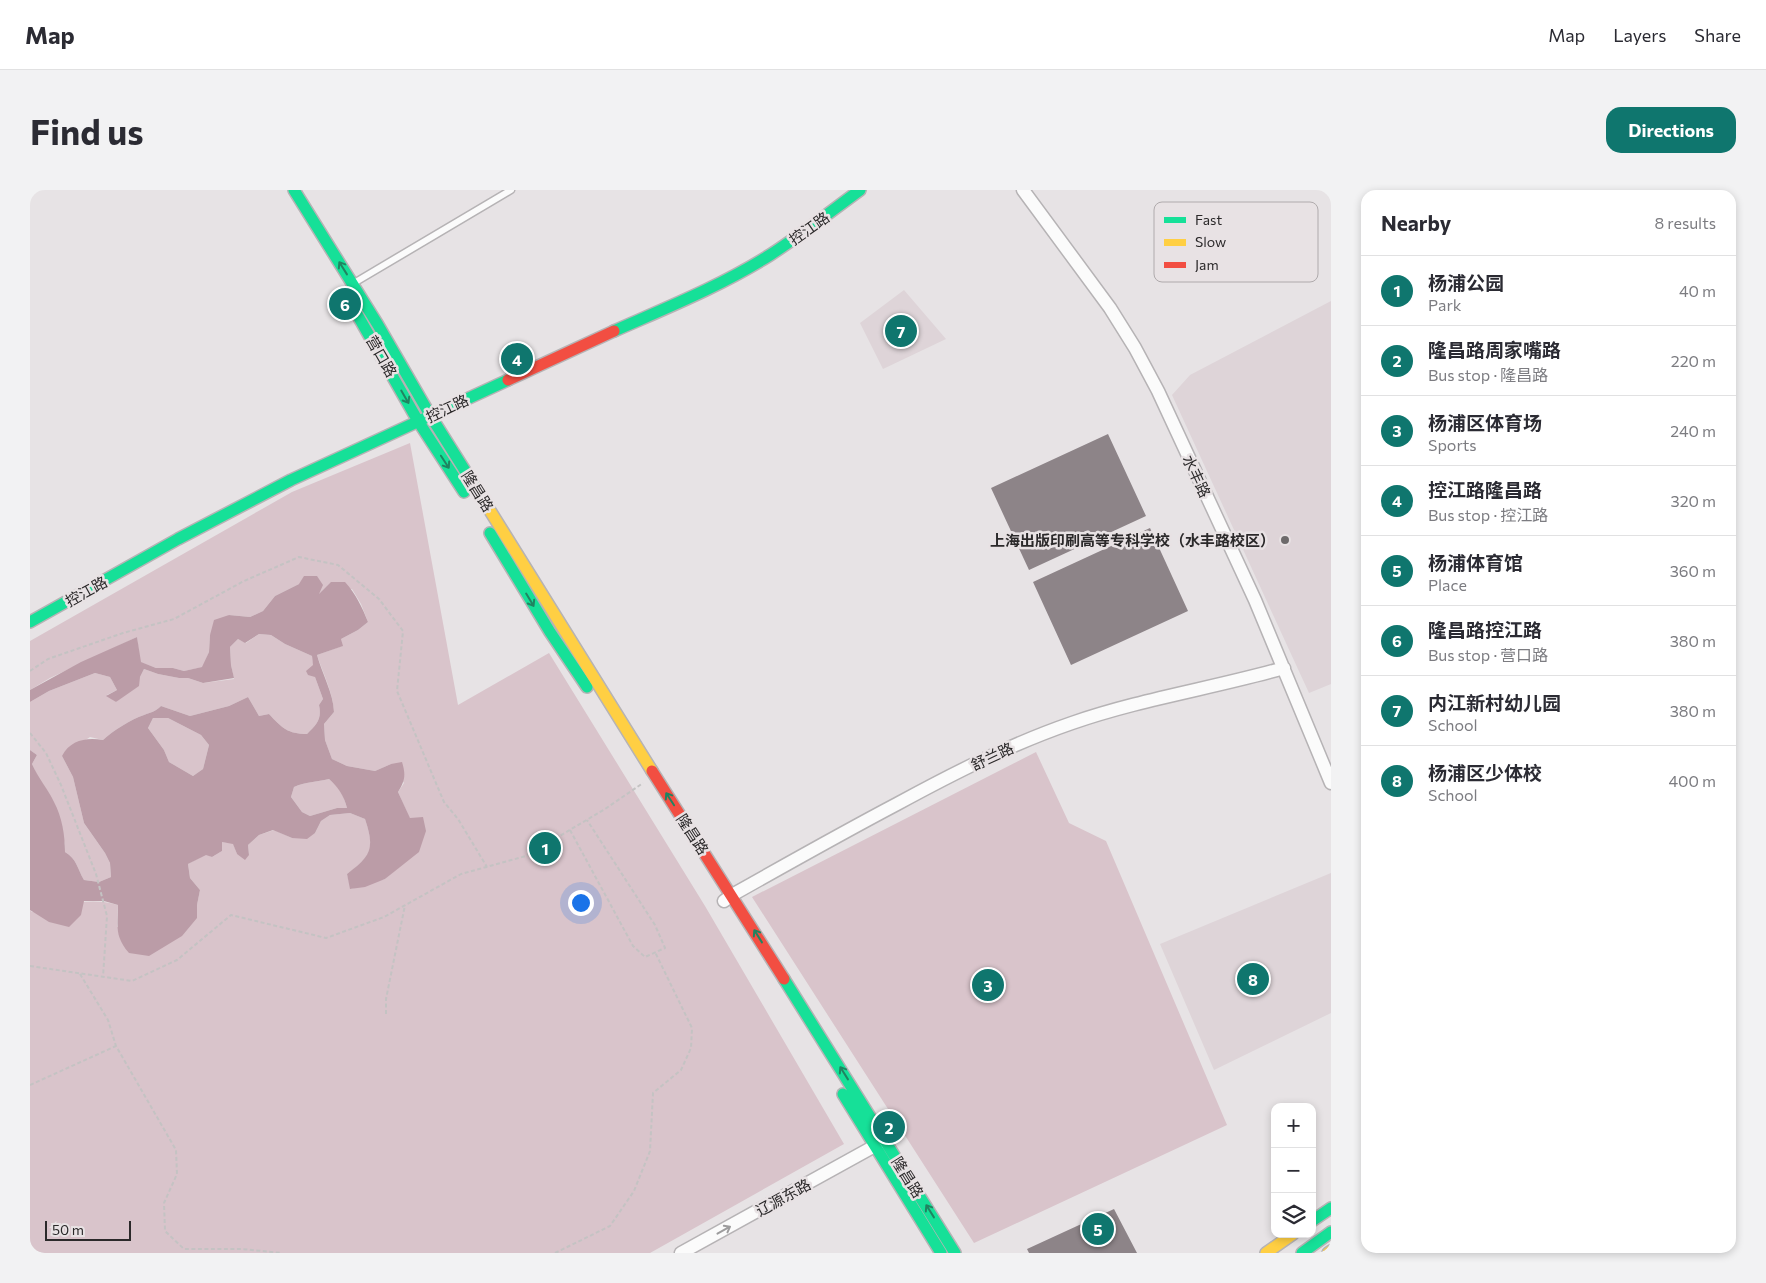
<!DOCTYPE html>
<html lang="en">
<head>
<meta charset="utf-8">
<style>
  :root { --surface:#fff; --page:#f2f2f3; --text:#2b2b33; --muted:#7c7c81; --line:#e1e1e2; --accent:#0f766e }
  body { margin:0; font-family:Commissioner,"Noto Sans SC",sans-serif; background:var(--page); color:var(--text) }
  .controls { position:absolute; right:15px; bottom:15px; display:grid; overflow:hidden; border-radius:10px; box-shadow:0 2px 8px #0003 }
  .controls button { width:45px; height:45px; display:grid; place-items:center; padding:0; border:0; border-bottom:1px solid var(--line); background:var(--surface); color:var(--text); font:25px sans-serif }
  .scale { position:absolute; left:15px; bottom:12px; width:86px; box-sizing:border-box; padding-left:5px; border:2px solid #2b292a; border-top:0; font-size:14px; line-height:18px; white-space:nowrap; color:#2b292a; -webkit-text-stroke:4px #e8e2e4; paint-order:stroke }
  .you { position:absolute; left:550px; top:712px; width:18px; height:18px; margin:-12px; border:4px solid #fff; border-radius:50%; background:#1a73e8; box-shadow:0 0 0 8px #1a73e833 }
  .badge { display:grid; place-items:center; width:32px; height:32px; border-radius:50%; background:var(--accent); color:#fff; font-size:16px; font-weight:700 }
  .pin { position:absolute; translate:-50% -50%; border:2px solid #fff; box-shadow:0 1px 5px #0006 }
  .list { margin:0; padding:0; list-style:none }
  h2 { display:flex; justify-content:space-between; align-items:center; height:65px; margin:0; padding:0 20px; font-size:21px }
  h2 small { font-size:16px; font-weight:400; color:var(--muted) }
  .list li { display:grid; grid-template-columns:32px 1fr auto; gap:15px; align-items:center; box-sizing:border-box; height:70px; padding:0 20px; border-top:1px solid var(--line) }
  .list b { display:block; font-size:19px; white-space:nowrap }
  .list p { margin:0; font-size:16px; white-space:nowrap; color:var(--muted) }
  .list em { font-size:16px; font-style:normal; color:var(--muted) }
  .icon { flex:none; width:28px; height:28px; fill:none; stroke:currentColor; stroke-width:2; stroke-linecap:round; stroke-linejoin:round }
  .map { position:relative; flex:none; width:1301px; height:1063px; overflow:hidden; border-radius:15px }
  header { display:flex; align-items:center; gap:30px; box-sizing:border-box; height:70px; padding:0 25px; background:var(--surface); border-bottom:1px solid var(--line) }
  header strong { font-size:24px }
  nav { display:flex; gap:28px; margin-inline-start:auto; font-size:18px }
  .intro { display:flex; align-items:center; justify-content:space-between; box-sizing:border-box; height:120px; padding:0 30px }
  h1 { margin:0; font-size:35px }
  .button { padding:12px 22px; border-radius:15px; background:var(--accent); color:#fff; font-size:18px; font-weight:700 }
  main { display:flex; gap:30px; padding:0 30px }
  aside { flex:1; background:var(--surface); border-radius:15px; box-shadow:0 2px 8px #0003 }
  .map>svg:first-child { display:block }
  .built { fill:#ded4d8 }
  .green { fill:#d9c4cb }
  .water { fill:#bb9ca7; fill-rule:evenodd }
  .building { fill:#8d8488 }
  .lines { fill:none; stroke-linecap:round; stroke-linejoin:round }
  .lane-casing { stroke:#b6b3b5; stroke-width:9 }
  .street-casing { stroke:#b6b3b5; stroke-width:15 }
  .fast-casing { stroke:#b6b3b5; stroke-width:14 }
  .slow-casing { stroke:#b6b3b5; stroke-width:14 }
  .jam-casing { stroke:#b6b3b5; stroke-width:14 }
  .path { stroke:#c4c3c3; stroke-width:2; stroke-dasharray:4 2.5; stroke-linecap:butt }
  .lane { stroke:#fbfbfb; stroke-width:6 }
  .street { stroke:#fbfbfb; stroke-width:12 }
  .fast { stroke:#16e098; stroke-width:11 }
  .slow { stroke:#ffcf43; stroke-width:11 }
  .jam { stroke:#f24e42; stroke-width:11 }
  .oneway { stroke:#208461 }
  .oneway2 { stroke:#9d9c9d }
  .poi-dot { fill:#6d6a6b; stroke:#e8e2e4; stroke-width:2 }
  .labels { text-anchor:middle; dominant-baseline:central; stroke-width:5; stroke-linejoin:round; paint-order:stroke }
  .street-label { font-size:15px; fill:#2b292a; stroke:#e8e2e4 }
  .poi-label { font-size:15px; font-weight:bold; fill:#2b292a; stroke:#e8e2e4; text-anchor:end }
  .key { fill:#e8e2e4; stroke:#afaaac; stroke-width:1 }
  .key-label { font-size:14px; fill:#2b292a }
</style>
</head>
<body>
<header>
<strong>Map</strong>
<nav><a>Map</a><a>Layers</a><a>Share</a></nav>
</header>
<div class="intro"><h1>Find us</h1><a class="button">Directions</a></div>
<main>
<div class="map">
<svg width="1301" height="1063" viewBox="0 0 1301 1063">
  <rect width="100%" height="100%" fill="#e7e3e5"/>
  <!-- built -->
  <path class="built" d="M874,100l42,49 -63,30 -23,-46z
    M1301,111v383l-22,9 -137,-298 18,-20z
    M1301,683v140l-117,57 -54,-126z"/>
  <!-- green -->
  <path class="green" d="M380,253l48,262 91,-52 156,253 139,238 -194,109h-620v-343l2,2c29,-6 57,-16 86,-7l-1,22 80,-9v-13l3,-15 -10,-12 -2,-14 18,-10 6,3 10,-6v-9l11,1 4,11 12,1 -1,-10 11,-10 15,-5 18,8 23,-5 6,-12 9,-6 20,-2 15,6c10,30 7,37 -18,55l4,15 34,-10 16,-14 9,-46 -12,-27 6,-9 -13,-19 -16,7 -28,-5 -15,-7 -7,-19 -1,-16 10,-12c-1,-20 -11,-38 -17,-57l25,-9 -1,-7 17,-9 10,-8 -7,-18 -9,-15 -35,6 -18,-11 -24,12 -12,15 -13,6 -21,-2 -19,20 -1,17 -6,15 -19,4 -11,-3h-17l-16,-6 -3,-25 -87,41 -20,12v-49l262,-149z
    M229,444l12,1 14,9 27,12 3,21 8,22 -4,6c3,14 -2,19 -12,29 -19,0 -25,-6 -38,-20l-10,2 -11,-19 -19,9 -39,10 -29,-10c-6,6 -10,6 -17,9 -14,5 -30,15 -41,25l-13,-3 -28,19 11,21 11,46 21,30 5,10 1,14 -12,5 -15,-2c-7,-12 -7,-21 -19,-28v-8l-16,-51 -10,-14 -7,-15 5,-9 -7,-5v-48l19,-11 46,-18 15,4 7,13 -10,5 9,7 24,-25 4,-8 14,5 21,4h9l15,5 31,-4 -3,-14 -1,-18 8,-8 8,4z
    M123,528h15l33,17 8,10 -6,24 -10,7 -24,-14 -5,-12 -16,-22z
    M1006,562l33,71 37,18 121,284 -253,118 -222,-346z
    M299,589c10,8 15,17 18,29h-10l-27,8 -8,-4 -11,-15 3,-10c11,-5 23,-5 35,-8z"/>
  <!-- water -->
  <path class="water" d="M274,386h13l6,9 -4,9 12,-12h14c11,12 17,25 23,40l-10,8 -17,9 2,7 -26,9c5,19 16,37 17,57l-10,12 1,16 7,19 15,7 28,5 16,-7 11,-2c4,13 3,19 -4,30l12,26 13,-1 3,14 -7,21 -34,27 -20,8 -15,2 -3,-15c24,-18 28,-25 18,-55l-15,-6 -20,2 -9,6 -6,12 -8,6 -15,-1 -19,-8 -14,5 -11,10 1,10 -4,5 -8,-6 -4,-10 -11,-2v9l-10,6 -6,-2 -18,9 2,14 10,12 -3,15v13l-15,18 -33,20 -20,-3c-15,-18 -11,-26 -11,-48l-14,-4h-20l-3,14 -12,12 -20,-5 -19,-12v-160l7,5 -5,9c6,14 16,25 22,38 8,15 11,33 11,50 12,7 12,16 19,28l15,2 12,-5 -1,-14 -5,-10 -21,-30 -11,-46 -11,-21c8,-16 25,-19 41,-16 11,-10 27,-20 41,-25 7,-3 11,-3 17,-9l29,10 39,-10 19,-9 11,19 10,-2c13,14 19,20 38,20 10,-10 15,-15 12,-29l4,-6 -8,-22 -7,-2 -2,-4 7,-6 -1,-9 -27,-12 -14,-9 -12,-1 -14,9 -7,-4 -8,8 1,18 3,13 -31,5 -15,-5h-9l-21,-4 -14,-5 -4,8 -1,9 -23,16 -10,-6 11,-6 -7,-13 -15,-4 -46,18 -19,11v-12l51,-28 56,-25 4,25 15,6h17l11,3 18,-4 7,-15 1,-17 4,-15 15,-5 21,2 13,-6 12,-15 24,-12zM123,528h15l33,17 8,10 -6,24 -10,7 -24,-14 -5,-12 -16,-22zM299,589c9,8 15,17 18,29h-10l-27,8 -8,-4 -11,-15 3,-10c11,-5 23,-5 35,-8z"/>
  <!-- building -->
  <path class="building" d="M1078,244l38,82 -117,54 -38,-82z
    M1120,338l38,83 -117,54 -38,-83z
    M1084,1019l23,44h-108l-2,-4z"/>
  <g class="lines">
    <!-- lane casing -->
    <g class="lane-casing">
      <path id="lane" d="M324,93l157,-93"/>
    </g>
    <!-- street casing -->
    <g class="street-casing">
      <path id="street" d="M993,0l87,118 25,40 23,43 97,209 76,183
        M694,711l8,-6c55,-31 110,-62 165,-91 57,-31 114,-60 175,-81 69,-24 142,-35 212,-55
        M651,1063l201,-111"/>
    </g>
    <!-- fast casing -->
    <g class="fast-casing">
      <path id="fast" d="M264,0l84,135 52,90 49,78
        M320,112l68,119 46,71
        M584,141c52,-23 107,-45 156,-76 31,-20 60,-43 90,-65
        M460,343l60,99 37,55
        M0,432l148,-83 113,-59 217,-100
        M754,789l171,274
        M813,904l98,159
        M1282,1031l19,-13
        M1272,1063l29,-21"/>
    </g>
    <!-- slow casing -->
    <g class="slow-casing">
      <path id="slow" d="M449,303l173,278
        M1236,1063l27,-19
        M1298,1063l3,-2"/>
    </g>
    <!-- jam casing -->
    <g class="jam-casing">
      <path id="jam" d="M478,190l106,-49
        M622,581l132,208"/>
    </g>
    <!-- path -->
    <path class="path" d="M0,481l18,-12 75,-26 51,-14 70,-38 55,-24 39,8 41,34 24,32 -6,60 47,111 14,17 29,48
      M0,543l16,20 15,32 35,89 11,42 -4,61
      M540,640l63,116 12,11 20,-9 -10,-23 -68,-105
      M0,776l102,15 45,-21 54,-45 95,23 58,-21 77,-43 65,-18 79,-47 38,-26
      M50,784l28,46 8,26 60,104 1,24 -13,29 1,28 19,18h58l40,4
      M356,824v-15l19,-94
      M0,895l86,-39
      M525,1063l55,-27 24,-35 16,-40 3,-58 28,-23 10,-22 1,-20 -37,-76"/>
    <!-- lane -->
    <use href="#lane" class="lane"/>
    <!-- street -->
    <use href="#street" class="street"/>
    <!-- fast -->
    <use href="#fast" class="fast"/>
    <!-- slow -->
    <use href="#slow" class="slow"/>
    <!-- jam -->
    <use href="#jam" class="jam"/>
  </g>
  <!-- one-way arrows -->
  <defs><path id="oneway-shaft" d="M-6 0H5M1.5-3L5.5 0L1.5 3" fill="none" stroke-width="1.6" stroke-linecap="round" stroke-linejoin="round" transform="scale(1.25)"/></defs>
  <g class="oneway">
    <use href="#oneway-shaft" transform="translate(313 78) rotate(-122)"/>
    <use href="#oneway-shaft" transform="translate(375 207) rotate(60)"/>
    <use href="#oneway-shaft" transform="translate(415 272) rotate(57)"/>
    <use href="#oneway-shaft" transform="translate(500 410) rotate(59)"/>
    <use href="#oneway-shaft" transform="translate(640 609) rotate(-123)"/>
    <use href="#oneway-shaft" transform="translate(728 746) rotate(-122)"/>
    <use href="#oneway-shaft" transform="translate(814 883) rotate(-122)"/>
    <use href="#oneway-shaft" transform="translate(900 1021) rotate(-122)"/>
  </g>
  <use class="oneway2" href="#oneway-shaft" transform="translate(694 1040) rotate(-29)"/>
  <!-- markers -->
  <circle class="poi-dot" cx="1255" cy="350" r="5"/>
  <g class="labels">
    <!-- street labels -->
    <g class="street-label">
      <text transform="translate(779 38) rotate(-35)">控江路</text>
      <text transform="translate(352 166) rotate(60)">营口路</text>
      <text transform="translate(417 218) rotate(-25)">控江路</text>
      <text transform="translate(1167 286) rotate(65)">水丰路</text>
      <text transform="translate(448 301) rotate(58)">隆昌路</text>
      <text transform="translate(56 401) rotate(-29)">控江路</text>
      <text transform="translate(962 566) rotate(-25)">舒兰路</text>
      <text transform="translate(663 644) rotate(57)">隆昌路</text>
      <text transform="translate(878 987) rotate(58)">隆昌路</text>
      <text transform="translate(753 1007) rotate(-29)">辽源东路</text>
    </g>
    <!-- poi labels -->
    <g class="poi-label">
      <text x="1245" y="350">上海出版印刷高等专科学校（水丰路校区）</text>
    </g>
  </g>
  <!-- legend -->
  <rect x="1124" y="12" width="164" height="80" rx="8" class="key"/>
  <rect x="1134" y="27" width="22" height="6" fill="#16e098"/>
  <rect x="1134" y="49" width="22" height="7" fill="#ffcf43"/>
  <rect x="1134" y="72" width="22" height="6" fill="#f24e42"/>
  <g class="key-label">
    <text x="1165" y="35">Fast</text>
    <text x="1165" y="57">Slow</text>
    <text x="1165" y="80">Jam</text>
  </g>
</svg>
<div class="controls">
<button>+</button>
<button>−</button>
<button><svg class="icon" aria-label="layers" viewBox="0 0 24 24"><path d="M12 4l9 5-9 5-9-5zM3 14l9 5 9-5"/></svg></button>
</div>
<div class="scale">50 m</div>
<div class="you"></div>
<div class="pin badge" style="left:515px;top:658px">1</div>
<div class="pin badge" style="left:859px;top:937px">2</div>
<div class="pin badge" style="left:958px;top:795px">3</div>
<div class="pin badge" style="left:487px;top:169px">4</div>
<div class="pin badge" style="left:1068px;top:1039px">5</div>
<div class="pin badge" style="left:315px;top:114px">6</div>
<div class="pin badge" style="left:871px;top:141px">7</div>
<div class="pin badge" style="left:1223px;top:789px">8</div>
</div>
<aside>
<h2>Nearby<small>8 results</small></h2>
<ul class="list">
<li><span class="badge">1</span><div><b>杨浦公园</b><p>Park</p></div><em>40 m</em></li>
<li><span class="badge">2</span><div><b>隆昌路周家嘴路</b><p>Bus stop · 隆昌路</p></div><em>220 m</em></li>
<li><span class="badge">3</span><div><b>杨浦区体育场</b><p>Sports</p></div><em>240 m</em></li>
<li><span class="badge">4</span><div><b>控江路隆昌路</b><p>Bus stop · 控江路</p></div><em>320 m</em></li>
<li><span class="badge">5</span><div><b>杨浦体育馆</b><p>Place</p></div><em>360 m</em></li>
<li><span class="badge">6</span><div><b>隆昌路控江路</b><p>Bus stop · 营口路</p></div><em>380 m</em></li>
<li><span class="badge">7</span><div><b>内江新村幼儿园</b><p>School</p></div><em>380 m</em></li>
<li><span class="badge">8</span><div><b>杨浦区少体校</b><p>School</p></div><em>400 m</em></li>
</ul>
</aside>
</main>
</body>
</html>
